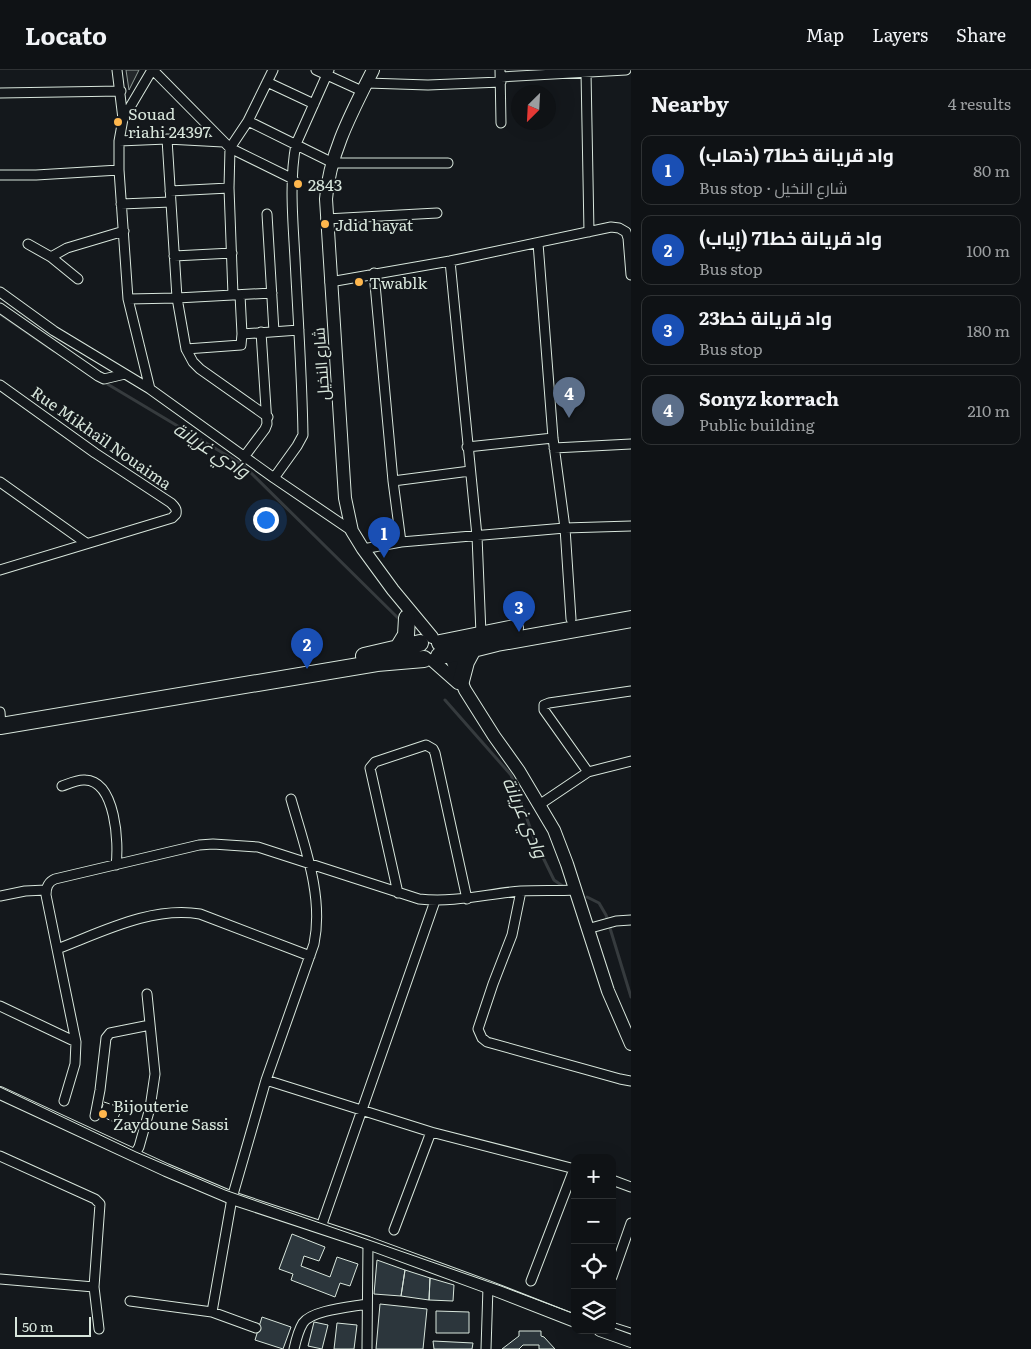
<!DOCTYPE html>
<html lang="en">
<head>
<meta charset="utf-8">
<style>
  :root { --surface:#0f1215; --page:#1d2022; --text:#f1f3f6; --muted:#9b9ea0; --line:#2f3234; --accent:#7c3aed }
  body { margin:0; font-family:Literata,Cairo,serif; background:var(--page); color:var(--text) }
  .controls { position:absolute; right:15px; bottom:15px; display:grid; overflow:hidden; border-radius:10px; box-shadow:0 5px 20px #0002 }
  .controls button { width:45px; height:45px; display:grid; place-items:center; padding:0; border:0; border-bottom:1px solid var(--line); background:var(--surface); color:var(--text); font:25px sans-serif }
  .compass { position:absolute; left:511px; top:15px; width:45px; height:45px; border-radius:50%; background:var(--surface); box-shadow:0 5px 20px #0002; rotate:204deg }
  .scale { position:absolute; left:15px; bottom:12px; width:76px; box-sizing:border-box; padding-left:5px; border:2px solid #d8e6dc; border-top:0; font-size:14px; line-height:18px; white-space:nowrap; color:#d8e6dc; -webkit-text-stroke:4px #14181c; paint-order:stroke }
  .you { position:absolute; left:265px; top:449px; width:18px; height:18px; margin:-12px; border:4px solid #fff; border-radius:50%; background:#1a73e8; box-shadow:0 0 0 8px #1a73e833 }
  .badge { display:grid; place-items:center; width:32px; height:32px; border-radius:50%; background:var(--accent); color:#fff; font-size:16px; font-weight:700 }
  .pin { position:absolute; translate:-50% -41px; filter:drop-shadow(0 1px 2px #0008) }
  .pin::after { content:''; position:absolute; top:26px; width:18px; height:15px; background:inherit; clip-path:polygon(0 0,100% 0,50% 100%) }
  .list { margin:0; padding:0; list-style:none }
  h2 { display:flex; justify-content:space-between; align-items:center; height:65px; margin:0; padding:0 20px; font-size:21px }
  h2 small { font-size:16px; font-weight:400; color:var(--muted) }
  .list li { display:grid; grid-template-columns:32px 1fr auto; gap:15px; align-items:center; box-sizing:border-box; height:70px; margin:0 10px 10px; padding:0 10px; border:1px solid var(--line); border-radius:10px }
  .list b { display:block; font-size:19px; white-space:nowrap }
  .list p { margin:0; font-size:16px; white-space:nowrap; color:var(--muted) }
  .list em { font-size:16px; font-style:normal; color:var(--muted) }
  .icon { flex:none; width:28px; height:28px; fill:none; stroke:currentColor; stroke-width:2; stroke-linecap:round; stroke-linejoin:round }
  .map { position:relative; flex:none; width:631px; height:1279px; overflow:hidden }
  header { display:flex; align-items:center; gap:30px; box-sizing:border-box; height:70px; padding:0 25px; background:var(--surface); border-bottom:1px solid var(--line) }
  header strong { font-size:24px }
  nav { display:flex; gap:28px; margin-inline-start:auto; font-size:18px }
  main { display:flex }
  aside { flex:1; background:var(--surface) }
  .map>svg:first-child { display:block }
  .parking { fill:#24282b; stroke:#939e99 }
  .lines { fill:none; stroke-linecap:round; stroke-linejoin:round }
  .stream { stroke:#363b3e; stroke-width:3 }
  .building { fill:#2c363c; stroke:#d8e6dc }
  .street-casing { stroke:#d8e6dc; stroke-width:11 }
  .secondary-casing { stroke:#d8e6dc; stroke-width:14 }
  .highway-casing { stroke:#d8e6dc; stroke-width:18 }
  .street { stroke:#14181c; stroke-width:9 }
  .secondary { stroke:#14181c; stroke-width:12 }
  .highway { stroke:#14181c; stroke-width:16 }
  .tram { stroke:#d8e6dc; stroke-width:1 }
  .fence { stroke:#d8e6dc; stroke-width:1; stroke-dasharray:6 2.5; stroke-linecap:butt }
  .poi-dot { fill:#ffb74d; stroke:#14181c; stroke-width:2 }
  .labels { text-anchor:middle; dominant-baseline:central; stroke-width:4; stroke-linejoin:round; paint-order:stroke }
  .poi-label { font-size:16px; fill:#d8e6dc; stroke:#14181c; text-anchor:start }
  .street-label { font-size:16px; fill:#d8e6dc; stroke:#14181c }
  .water-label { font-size:18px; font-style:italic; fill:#d8e6dc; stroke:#14181c }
</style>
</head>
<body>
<header>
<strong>Locato</strong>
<nav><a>Map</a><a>Layers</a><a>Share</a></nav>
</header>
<main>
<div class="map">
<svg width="631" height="1279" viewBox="0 0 631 1279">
  <rect width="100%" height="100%" fill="#14181c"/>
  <!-- parking -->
  <path class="parking" d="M126,0h13l-10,20z"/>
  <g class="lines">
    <!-- stream -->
    <path class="stream" d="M0,244l54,37
      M104,312l139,83 155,153
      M445,630l66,75 24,66 19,39 10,7
      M587,827l12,6 7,12 25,82"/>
  </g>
  <!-- building -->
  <path class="building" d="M292,1164l33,13 -6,14 -15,-5 -3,10 29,11 7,-20 21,7 -8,22 -10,-3 -5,14 -44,-17 2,-6 -14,-5z
    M377,1190l28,10 -4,26 -27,-2z
    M405,1200l25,8 -1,22 -28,-4z
    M430,1208l24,7 -1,16 -24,-1z
    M380,1234l47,5 -4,40h-47z
    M436,1241l33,1v21h-33z
    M262,1247l29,10 -8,22 -28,-9z
    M314,1252l14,3 -6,24 -14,-3z
    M337,1253l20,2 -3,24h-20z
    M519,1261h22v5l3,1 11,12h-16v-4h-16l-4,4h-17l17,-13z
    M433,1271l40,2 -1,6h-38z"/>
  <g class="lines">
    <!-- street casing -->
    <g class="street-casing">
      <path id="street" d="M117,0l6,49 -4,22v29l9,129 22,90 124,89 78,53
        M153,0l77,78 63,31
        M316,0l46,21
        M500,0l1,53
        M586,2l3,160
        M501,7l125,-7
        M267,12l47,22
        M367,13l61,2 73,-3
        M0,23l121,-2
        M123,49l29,-49
        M248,51l85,42h115
        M167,69l10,159 9,51 7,13 7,7 68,48
        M119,71l48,-2 56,3
        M0,105h36l83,-5
        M170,121l59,-3
        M121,134l50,-2
        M267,144l7,118
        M326,149l111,-6
        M538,173l15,195 12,90 6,91
        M28,174l23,13 27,22
        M174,186l58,-3
        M51,187l16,-9 57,-17
        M450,191l27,275 4,98
        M374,203l19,208 8,61
        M330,212l120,-21 161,-34 8,1 7,4 2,6 3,37
        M0,222l54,39 96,58
        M233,225l-4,-107 1,-40 18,-27 25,-51
        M128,229l49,-1 95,-5
        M0,238l98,68 6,3 21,-5
        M242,264l57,-4
        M186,279l55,-4 1,-11 -2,-39
        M0,315l95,68 76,50c4,4 6,6 5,11l-4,4 -172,52
        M467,377l86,-9
        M554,378l77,-4
        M244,387l21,-28 2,-5 -6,-92
        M274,408l23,-32 6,-11c-1,-59 -5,-118 -8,-176 -2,-38 -6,-78 1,-115l33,-74
        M393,411l77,-10
        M0,412l86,61
        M363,479l38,-7 164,-14 66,-2
        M0,642l1,14
        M588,702l-44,-62v-5l5,-2 82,-12
        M62,716c6,-2 16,-7 23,-6 31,1 34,64 31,85
        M539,735l49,-33 43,-11
        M521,821l-9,44 -19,49 -15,45 4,9 5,4 133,37 11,2
        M398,823l-28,-125 5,-6 51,-17 7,4 2,4 32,146
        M0,826l25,-5 21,-1
        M587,859l29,-8 15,-1
        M57,879c45,-17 94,-43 143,-35l110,42
        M0,936l76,36
        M266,1010l165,52 144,37
        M64,1031l11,-37 1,-22 -30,-147c0,-8 2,-13 9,-16l144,-34 14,-1 45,3 161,52c35,4 67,-5 102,-8 18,-1 36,0 55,-1
        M95,1046l5,-26 6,-52 4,-5 40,-8
        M134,1085l5,-8 11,-39 5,-34 -8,-80
        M0,1086l95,43 5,5 -6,83 5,42
        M612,1110l19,7
        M321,1157l114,-326
        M394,1160l37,-98
        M612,1207l19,-54
        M0,1209l94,8
        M531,1211l43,-112
        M130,1231l82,11 44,16
        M212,1242l20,-114 34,-118 48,-136c10,-48 -10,-99 -23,-145
        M294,1279c2,-9 4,-18 9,-26 9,-13 48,-16 64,-19
        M367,1279l1,-106
        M486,1279l2,-62"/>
    </g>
    <!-- secondary casing -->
    <g class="secondary-casing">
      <path id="secondary" d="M373,0c-20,40 -44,84 -47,129l19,299 7,33 11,18 30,41 39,47
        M444,580l6,5 15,35 29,46 25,35 35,59 13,34 41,127 23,53
        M432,590l26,23
        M0,1023l166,77 66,28 136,45 120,44 87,34
        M600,1260l31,11"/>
    </g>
    <!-- highway casing -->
    <g class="highway-casing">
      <path id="highway" d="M440,573l75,-15
        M398,578l8,-13 1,-17
        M364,586l56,-13
        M439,586l18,-3 40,-10 134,-24
        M461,611l5,-19 7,-13
        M0,656l377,-63 47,-4"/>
    </g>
    <!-- street -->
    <use href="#street" class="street"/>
    <!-- secondary -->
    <use href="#secondary" class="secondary"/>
    <!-- highway -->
    <use href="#highway" class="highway"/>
    <!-- tram -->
    <path class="tram" d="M0,1017l136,65 89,38 276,96 74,28
      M612,1252l19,6"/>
    <!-- fence -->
    <path class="fence" d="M104,1032l18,6 -6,15 -17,-8z"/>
  </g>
  <!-- markers -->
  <g class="poi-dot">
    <circle cx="118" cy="52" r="5"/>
    <circle cx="298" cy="114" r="5"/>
    <circle cx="325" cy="154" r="5"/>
    <circle cx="359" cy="212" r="5"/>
    <circle cx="103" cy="1044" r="5"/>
  </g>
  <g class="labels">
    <!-- poi labels -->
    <g class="poi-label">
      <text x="128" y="43">Souad<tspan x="128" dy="18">riahi 24397</tspan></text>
      <text x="308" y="114">2843</text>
      <text x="335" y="154">Jdid hayat</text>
      <text x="369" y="212">Twablk</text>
      <text x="113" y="1035">Bijouterie<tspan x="113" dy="18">Zaydoune Sassi</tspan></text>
    </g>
    <!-- street labels -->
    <g class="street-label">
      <text transform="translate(320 294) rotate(-94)">شارع النخيل</text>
      <text transform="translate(102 367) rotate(35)">Rue Mikhaïl Nouaima</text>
    </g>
    <!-- water labels -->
    <g class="water-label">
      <text transform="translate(212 379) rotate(33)">وادي غريانة</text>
      <text transform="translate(526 747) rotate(67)">وادي غريانة</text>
    </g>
  </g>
</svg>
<div class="controls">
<button>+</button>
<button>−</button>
<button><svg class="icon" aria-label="locate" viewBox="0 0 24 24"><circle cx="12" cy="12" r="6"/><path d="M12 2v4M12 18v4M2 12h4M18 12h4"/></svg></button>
<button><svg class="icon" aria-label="layers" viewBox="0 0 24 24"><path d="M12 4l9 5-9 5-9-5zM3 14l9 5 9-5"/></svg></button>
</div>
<svg class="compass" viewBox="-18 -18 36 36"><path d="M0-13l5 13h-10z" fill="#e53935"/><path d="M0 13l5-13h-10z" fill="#9b9ea0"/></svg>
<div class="scale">50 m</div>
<div class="you"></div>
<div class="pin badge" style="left:384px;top:488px;background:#1a4fb4">1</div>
<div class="pin badge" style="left:307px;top:599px;background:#1a4fb4">2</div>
<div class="pin badge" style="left:519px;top:562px;background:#1a4fb4">3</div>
<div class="pin badge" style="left:569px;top:348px;background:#5c6f8a">4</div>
</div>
<aside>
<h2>Nearby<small>4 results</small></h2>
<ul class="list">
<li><span class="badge" style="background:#1a4fb4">1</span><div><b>واد قريانة خط71 (ذهاب)</b><p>Bus stop · شارع النخيل</p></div><em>80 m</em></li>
<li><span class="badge" style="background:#1a4fb4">2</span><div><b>واد قريانة خط71 (إياب)</b><p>Bus stop</p></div><em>100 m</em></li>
<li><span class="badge" style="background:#1a4fb4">3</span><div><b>واد قريانة خط23</b><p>Bus stop</p></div><em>180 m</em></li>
<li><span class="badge" style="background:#5c6f8a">4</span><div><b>Sonyz korrach</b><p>Public building</p></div><em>210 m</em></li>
</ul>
</aside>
</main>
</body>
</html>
